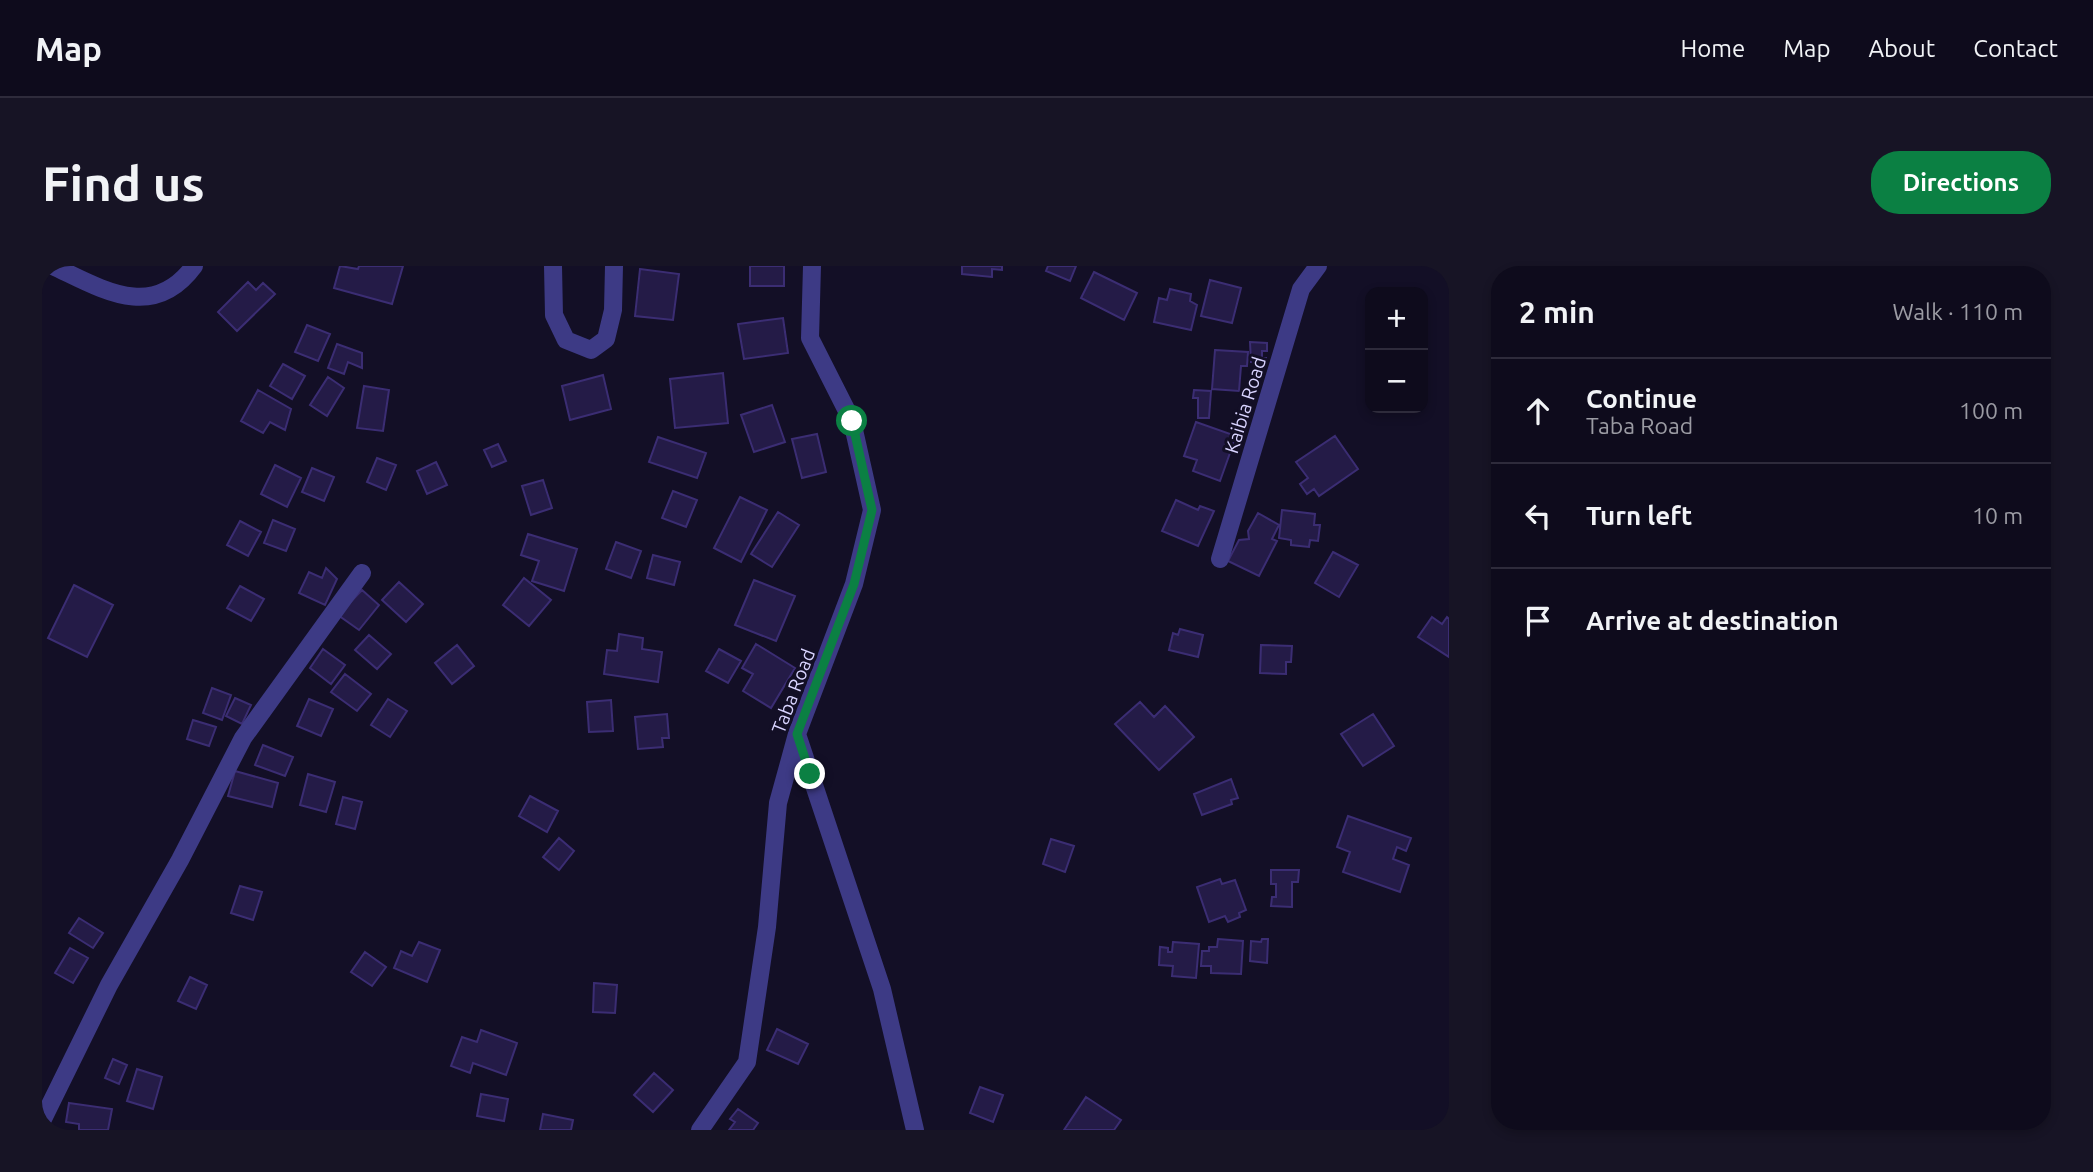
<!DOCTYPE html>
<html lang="en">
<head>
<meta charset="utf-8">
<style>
  :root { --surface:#0e0b1c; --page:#171425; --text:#f1f3f6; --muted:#9b9ba3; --line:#2e2b3b; --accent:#0b8043 }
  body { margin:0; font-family:Ubuntu,sans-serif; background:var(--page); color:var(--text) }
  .controls { position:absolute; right:21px; top:21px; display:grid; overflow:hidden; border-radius:14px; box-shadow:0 4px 10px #0003 }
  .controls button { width:63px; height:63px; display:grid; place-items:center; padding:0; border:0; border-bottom:2px solid var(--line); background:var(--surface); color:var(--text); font:35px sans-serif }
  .stop { position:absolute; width:21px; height:21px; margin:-16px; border:5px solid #0b8043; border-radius:50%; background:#fff }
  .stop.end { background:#0b8043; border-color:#fff; box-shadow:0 2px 7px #0008 }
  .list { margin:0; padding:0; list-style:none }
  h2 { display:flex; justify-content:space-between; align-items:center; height:91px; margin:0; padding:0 28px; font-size:30px }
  h2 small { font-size:23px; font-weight:400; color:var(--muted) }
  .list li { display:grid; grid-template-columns:46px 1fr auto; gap:21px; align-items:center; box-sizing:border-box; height:105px; padding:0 28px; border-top:2px solid var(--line) }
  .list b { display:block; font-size:26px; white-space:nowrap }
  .list p { margin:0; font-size:23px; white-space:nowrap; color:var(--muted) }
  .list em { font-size:23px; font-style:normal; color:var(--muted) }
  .icon { flex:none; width:38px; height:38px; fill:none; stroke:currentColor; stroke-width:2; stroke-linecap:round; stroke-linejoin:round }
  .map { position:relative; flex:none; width:1407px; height:864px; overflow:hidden; border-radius:28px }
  header { display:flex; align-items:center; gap:42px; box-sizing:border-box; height:98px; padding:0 35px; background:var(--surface); border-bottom:2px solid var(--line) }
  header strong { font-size:33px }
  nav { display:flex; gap:38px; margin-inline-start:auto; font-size:24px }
  .intro { display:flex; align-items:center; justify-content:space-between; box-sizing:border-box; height:168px; padding:0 42px }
  h1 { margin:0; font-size:49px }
  .button { padding:18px 32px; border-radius:28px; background:var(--accent); color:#fff; font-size:24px; font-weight:700 }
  main { display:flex; gap:42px; padding:0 42px }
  aside { flex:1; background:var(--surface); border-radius:28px; box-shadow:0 4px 10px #0003 }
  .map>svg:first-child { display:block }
  .building { fill:#241b47; stroke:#3b2d73; stroke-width:2 }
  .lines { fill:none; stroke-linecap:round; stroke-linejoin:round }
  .street { stroke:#3d3a85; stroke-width:18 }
  .route { stroke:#0b8043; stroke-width:9 }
  .labels { text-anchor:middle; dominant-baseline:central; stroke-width:6; stroke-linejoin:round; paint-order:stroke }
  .street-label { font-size:19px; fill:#d9d4ff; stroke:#130f26 }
</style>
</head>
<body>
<header>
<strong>Map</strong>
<nav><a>Home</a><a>Map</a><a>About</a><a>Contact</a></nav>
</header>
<div class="intro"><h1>Find us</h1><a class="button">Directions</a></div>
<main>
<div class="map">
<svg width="1407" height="864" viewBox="0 0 1407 864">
  <rect width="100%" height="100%" fill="#130f26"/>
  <!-- building -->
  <path class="building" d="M298,0l18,3 1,-3h44l-11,38 -58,-16z
    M708,0h34v20h-34z
    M920,0h40v4l-10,-1v8l-30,-3z
    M1006,0h28l-6,15 -24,-10z
    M598,3l39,5 -6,46 -38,-4z
    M1052,6l43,21 -13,27 -43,-22z
    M1168,14l31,8 -9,35 -31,-7z
    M206,16l8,8 7,-7 12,11 -38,37 -19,-19z
    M1128,23l21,5 -1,7 7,4 -6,25 -37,-8 5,-24 8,2z
    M741,52l5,35 -44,6 -6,-35z
    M265,59l23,9 -12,27 -23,-9z
    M1208,76l17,1v8h-5v7h4v5l-15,-1z
    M295,78l25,9v15l-14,-6 -4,12 -16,-6z
    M1173,84l33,2 -1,14h-6l-2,25 -27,-2z
    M241,98l22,12 -13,23 -22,-13z
    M681,107l5,50 -53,5 -5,-49z
    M561,109l8,34 -41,11 -8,-34z
    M286,111l16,11 -17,28 -17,-11z
    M322,120l25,4 -6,41 -26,-3z
    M216,124l33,19 -6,21 -15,-8 -7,11 -22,-12z
    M1152,124l17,1 -2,27h-11v-20h-5z
    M730,139l13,37 -31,10 -13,-37z
    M1154,156l40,14 -16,45 -27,-10 4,-11 -13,-4z
    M775,168l9,38 -24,6 -10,-39z
    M1293,170l23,33 -39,27 -5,-7 -7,5 -7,-10 8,-6 -12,-16z
    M616,171l48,16 -9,25 -48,-16z
    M456,178l8,17 -14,6 -8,-17z
    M335,192l19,7 -10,25 -19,-8z
    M394,196l11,23 -20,9 -10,-23z
    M233,199l26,13 -14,29 -26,-13z
    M270,202l22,9 -10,24 -22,-9z
    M501,214l9,28 -21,7 -9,-29z
    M631,225l24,9 -11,27 -24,-9z
    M698,231l27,13 -26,52 -27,-14z
    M1134,234l22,10 2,-4 14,5 -16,35 -36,-15z
    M1240,244l33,4 -1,11h6l-2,16 -8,-1 -1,7 -18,-2v-5l-12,-2z
    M736,246l21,13 -27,42 -21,-13z
    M1216,247l21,12 -7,14 5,2 -18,35 -31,-15 11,-21 10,-1 -1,-8z
    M231,254l22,9 -9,22 -22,-8z
    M198,255l21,11 -13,24 -21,-11z
    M486,268l49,15 -13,42 -32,-10 7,-20 -18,-6z
    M574,276l25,9 -10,27 -25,-9z
    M1291,286l25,13 -19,32 -24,-14z
    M611,289l27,7 -6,23 -27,-7z
    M284,302l11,11 -12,26 -26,-12 10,-21 13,6z
    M482,312l27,22 -22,26 -26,-21z
    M712,314l41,16 -19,45 -41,-16z
    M357,316l24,22 -17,18 -24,-22z
    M32,319l39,20 -26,52 -39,-19z
    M198,320l24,13 -13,22 -24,-13z
    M320,324l17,15 -20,25 -21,-15z
    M1390,351l10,7 5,-7 2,2v38l-31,-20z
    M1138,363l23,6 -5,22 -29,-7 4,-17 5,2z
    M577,368l24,4 -1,11 20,3 -4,30 -54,-8 3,-24 10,1z
    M327,369l22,19 -14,15 -22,-19z
    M714,378l39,24 -24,40 -28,-17 10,-17 -11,-6z
    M415,379l17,21 -22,18 -17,-21z
    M1219,379l31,1 -1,16h-5v12l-26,-1z
    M281,383l22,16 -14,19 -21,-16z
    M677,383l22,12 -13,22 -22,-12z
    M303,408l26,20 -14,17 -26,-19z
    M170,422l19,7 -9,25 -19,-7z
    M193,432l16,7 -9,19 -16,-8z
    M267,433l24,10 -12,27 -24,-10z
    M346,433l19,12 -17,26 -19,-12z
    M569,434l2,31 -24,1 -2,-30z
    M1098,436l14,15 11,-11 29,31 -35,33 -44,-46z
    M625,448l2,24h-7l1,9 -25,2 -3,-32z
    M1331,448l21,32 -31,20 -22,-32z
    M151,454l23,7 -7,19 -22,-7z
    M221,479l30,12 -8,19 -30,-11z
    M193,505l43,12 -6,24 -44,-11z
    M266,508l27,8 -9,30 -26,-7z
    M1189,513l7,19 -7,2 1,4 -30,11 -8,-21z
    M488,530l28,15 -11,21 -28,-16z
    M301,531l19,5 -7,27 -19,-5z
    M1306,550l63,22 -5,13 -9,-4 -4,12 16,6 -9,27 -57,-20 7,-20 -13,-5z
    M517,572l15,13 -15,19 -16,-13z
    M1009,573l23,7 -9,26 -22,-8z
    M1229,604h28l-1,12h-6v25l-21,-1 1,-9h4v-13h-5z
    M1178,613l2,5 13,-4 11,30 -7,3 1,4 -12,5 -3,-6 -16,6 -12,-35z
    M198,620l22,6 -9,28 -22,-7z
    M37,652l24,15 -10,15 -24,-15z
    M1176,673l25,2 -2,33 -30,-1v-7h-10l1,-15h7v-4h8z
    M1220,673h6l-1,24 -17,-2 1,-20 10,1z
    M377,676l21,8 -13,32 -33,-14 7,-17 11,5z
    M1131,676l26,2 -3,34 -24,-2 1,-10 -14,-1 1,-18 8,1v4h4z
    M28,682l18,10 -15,25 -18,-10z
    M323,686l21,15 -14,19 -21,-14z
    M148,711l17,8 -11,24 -18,-8z
    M552,717l23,2 -2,28 -22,-1z
    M735,763l31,15 -10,20 -31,-14z
    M439,764l36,13 -11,32 -33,-12 -3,10 -19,-7 11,-29 15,5z
    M71,793l14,6 -8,19 -14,-6z
    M95,803l25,8 -9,32 -26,-8z
    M612,807l19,17 -20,22 -19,-17z
    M938,821l23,8 -10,27 -23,-9z
    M439,828l27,5 -4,22 -27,-5z
    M1044,831l35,23 -7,10h-50z
    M27,837l43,6 -4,21h-29v-6l-13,-2z
    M696,843l20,14 -5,7h-24l6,-8 -5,-3z
    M501,848l30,6 -2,10h-31z"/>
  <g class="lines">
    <!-- street -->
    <path class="street" d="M11,0c49,23 100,56 141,0
      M511,0l1,49 12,25 25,10 15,-11 7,-29 1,-44
      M1178,293l81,-270 17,-23
      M755,468l85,255 33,141
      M0,855l67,-136 71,-125 63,-122 119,-165
      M658,864l47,-68 20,-135 11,-124 19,-69 57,-150 18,-74 -20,-89 -42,-83 2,-72"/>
  </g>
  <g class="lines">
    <!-- route -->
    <path class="route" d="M768,508l-13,-40 57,-150 18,-74 -20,-89"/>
  </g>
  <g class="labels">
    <!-- street labels -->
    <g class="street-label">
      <text transform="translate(1203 139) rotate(-73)">Kaibia Road</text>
      <text transform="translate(751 425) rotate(-69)">Taba Road</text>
    </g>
  </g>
</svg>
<div class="controls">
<button>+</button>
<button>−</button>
</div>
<div class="stop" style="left:810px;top:155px"></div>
<div class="stop end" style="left:768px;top:508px"></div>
</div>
<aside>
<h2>2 min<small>Walk · 110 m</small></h2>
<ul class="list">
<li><svg class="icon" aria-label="ahead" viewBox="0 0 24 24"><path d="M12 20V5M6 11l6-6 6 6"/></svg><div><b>Continue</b><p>Taba Road</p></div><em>100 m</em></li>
<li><svg class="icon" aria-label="left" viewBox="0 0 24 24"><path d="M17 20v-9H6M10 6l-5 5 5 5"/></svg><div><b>Turn left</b></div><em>10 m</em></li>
<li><svg class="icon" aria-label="arrive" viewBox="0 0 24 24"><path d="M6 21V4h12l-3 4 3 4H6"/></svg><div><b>Arrive at destination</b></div></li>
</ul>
</aside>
</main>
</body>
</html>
